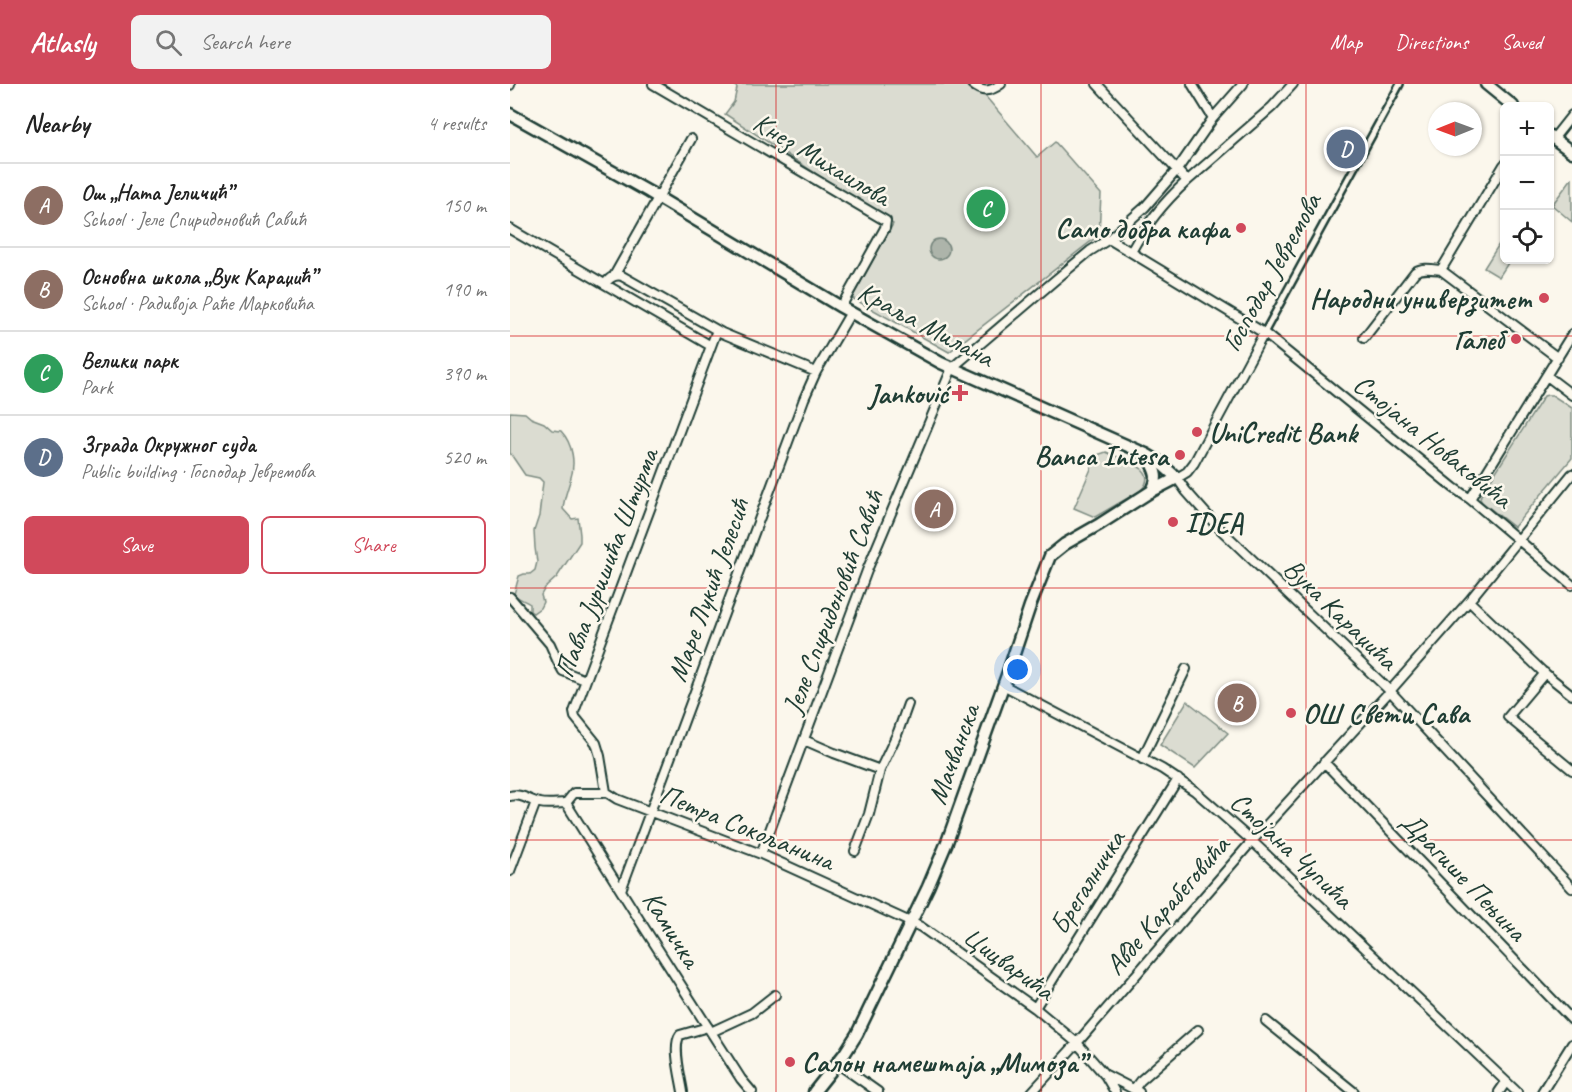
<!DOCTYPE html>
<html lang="en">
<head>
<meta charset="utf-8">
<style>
  :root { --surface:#fff; --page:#f2f2f2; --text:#222; --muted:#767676; --line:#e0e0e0; --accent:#d1495b }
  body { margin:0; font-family:Caveat,sans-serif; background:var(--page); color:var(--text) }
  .controls { position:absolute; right:18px; top:18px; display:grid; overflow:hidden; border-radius:9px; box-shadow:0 2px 4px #0004 }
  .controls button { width:54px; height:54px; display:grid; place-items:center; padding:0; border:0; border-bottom:2px solid var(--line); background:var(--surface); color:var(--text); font:30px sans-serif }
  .compass { position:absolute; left:918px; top:18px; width:54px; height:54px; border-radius:50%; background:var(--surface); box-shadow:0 2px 4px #0004; rotate:269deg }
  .you { position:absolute; left:508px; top:586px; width:21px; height:21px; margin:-15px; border:4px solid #fff; border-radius:50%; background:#1a73e8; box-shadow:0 0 0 9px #1a73e833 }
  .badge { display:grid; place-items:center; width:39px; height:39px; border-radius:50%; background:var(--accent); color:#fff; font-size:20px; font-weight:700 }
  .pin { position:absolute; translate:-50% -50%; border:3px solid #fff; box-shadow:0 2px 6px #0006 }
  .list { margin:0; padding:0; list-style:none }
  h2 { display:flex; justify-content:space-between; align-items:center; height:78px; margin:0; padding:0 24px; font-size:26px }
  h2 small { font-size:20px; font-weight:400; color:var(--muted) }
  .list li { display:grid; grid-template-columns:39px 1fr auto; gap:18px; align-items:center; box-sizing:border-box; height:84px; padding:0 24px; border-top:2px solid var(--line) }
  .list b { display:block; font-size:22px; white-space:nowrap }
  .list p { margin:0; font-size:20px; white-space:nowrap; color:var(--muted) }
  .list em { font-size:20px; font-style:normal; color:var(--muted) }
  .actions { display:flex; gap:12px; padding:18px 24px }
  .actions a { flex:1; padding:14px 0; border:2px solid var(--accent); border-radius:9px; text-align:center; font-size:21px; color:var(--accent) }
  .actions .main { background:var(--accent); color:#fff }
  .icon { flex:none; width:33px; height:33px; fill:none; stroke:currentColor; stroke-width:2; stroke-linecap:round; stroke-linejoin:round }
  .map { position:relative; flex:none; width:1062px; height:1008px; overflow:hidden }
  header { display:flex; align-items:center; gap:36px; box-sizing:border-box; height:84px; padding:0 30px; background:var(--accent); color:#fff }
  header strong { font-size:28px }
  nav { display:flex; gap:33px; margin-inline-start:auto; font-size:21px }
  .search { width:420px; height:54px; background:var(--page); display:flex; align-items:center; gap:15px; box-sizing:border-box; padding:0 21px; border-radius:9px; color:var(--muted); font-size:22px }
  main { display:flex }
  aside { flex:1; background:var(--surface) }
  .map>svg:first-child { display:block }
  .green { fill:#dbdcd1; stroke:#7d8c82; stroke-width:1.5 }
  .water { fill:#adb4aa; stroke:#74847b; stroke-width:1.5 }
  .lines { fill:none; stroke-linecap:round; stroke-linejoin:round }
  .pedestrian-casing { stroke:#1f3d34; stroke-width:10 }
  .minor-casing { stroke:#1f3d34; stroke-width:12 }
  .secondary-casing { stroke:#1f3d34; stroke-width:15 }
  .pedestrian { stroke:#fbf7ec; stroke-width:5 }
  .minor { stroke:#fbf7ec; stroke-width:8 }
  .secondary { stroke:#fbf7ec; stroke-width:10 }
  .grid { fill:none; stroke:#d62828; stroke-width:1.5; stroke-opacity:0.55 }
  .poi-dot { fill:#d1495b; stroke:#fbf7ec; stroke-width:2 }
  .labels { text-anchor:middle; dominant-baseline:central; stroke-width:5; stroke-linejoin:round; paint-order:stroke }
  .street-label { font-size:28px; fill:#1f3d34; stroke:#fbf7ec }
  .poi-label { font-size:28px; font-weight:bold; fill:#1f3d34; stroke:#fbf7ec; text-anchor:end }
</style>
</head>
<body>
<header>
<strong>Atlasly</strong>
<div class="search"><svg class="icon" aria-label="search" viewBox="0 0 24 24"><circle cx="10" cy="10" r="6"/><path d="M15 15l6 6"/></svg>Search here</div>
<nav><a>Map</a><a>Directions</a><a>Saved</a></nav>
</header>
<main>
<aside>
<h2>Nearby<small>4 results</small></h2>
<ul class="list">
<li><span class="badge" style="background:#8d6e63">A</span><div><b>Ош „Ната Јеличић”</b><p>School · Јеле Спиридоновић Савић</p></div><em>150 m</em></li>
<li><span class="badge" style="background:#8d6e63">B</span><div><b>Основна школа „Вук Караџић”</b><p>School · Радивоја Раће Марковића</p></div><em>190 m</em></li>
<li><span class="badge" style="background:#2e9e5b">C</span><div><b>Велики парк</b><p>Park</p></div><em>390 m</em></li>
<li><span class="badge" style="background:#5c6f8a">D</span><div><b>Зграда Окружног суда</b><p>Public building · Господар Јевремова</p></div><em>520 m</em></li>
</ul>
<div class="actions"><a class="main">Save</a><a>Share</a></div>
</aside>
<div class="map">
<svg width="1062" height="1008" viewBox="0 0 1062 1008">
  <rect width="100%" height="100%" fill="#fbf7ec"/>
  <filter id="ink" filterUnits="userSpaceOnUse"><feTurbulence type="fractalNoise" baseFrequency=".0167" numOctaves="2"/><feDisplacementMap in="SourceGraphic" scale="12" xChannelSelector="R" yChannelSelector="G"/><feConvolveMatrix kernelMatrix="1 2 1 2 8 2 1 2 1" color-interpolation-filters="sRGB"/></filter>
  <g filter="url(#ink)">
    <!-- green -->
    <path class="green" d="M224,0h241l62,73 18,-15 46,52 -2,41 -150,117 -97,-54 41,-74 -168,-110 9,-12 3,-14z
      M1062,94v44l-20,-17z
      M991,157l3,2v17h6l-11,17 -15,-9z
      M1038,311h4l20,13v50l-58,69 -32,-25 -2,-3 1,-4 63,-99z
      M0,328l15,1 6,5 13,5 8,7 9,1c12,13 15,33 9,50 -3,10 -6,17 -7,28l9,10 6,-1 2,17v7l-23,35 -12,11 -4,7 2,7 -3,6 -7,5 -3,-2v-7c-6,-4 -11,-4 -16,-10l5,-18 5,-2h6l5,-4 2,-8 -2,-14 -1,-17 5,-15 4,-34 -4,-4 -14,-3 -15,-22z
      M596,368c9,4 31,12 37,18 7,7 3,16 -3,21l-45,26 -21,-9 23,-53z
      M677,617l41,32 -33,35 -35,-23z"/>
    <!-- water -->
    <path class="water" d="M419 165a10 10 0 1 1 20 0a10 10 0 1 1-20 0Z"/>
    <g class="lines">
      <!-- pedestrian casing -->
      <g class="pedestrian-casing">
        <path id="pedestrian" d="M754,249l136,-249"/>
      </g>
      <!-- minor casing -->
      <g class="minor-casing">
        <path id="minor" d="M143,0l233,137 -1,7 -44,79
          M462,0c10,9 18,8 29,0
          M587,0l80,86
          M682,0l21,34
          M0,1v-1
          M1043,55l19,-24
          M994,81l-63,105 117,88
          M667,86l10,11 85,-74 21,-23
          M0,145l201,117
          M599,155l155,94 190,155 16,11 102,86
          M621,168c15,-28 33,-50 56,-71
          M104,192l77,-137
          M95,200c4,-6 10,-10 17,-8l100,57 94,39
          M754,249l-70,130 -7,9 -10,6 9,13 31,35 173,165 182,197
          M854,254l51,-66c7,-5 17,-3 26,-2
          M1037,292l25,19
          M960,415l102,-165
          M0,513l40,47 8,18 5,9 22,9
          M959,517l73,70 30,24
          M1035,589l-37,44 64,53
          M493,601l159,84 33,22 57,50 265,251
          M294,656l30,13 46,17
          M632,675l44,-90
          M814,678l248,258
          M96,708l-6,-36 -4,-13 -21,-26 -1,-5 143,-382
          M0,712c12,-3 19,5 30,7 8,2 17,0 26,0
          M56,719l8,-10h27l5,-1 11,7 144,55 160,73 114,81 42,35 27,31 35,18
          M56,719l74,118 101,158 11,13
          M345,767l14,-37 11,-44 18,-38 10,-28
          M251,770l107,-286 84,-200 102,-87 36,-30 19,-12 36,-32 32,-37 36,-52 30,-34
          M0,787l26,-69
          M111,806l183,-491 12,-27 35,-60
          M525,924l143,-229
          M756,937l88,71
          M201,948l41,-19 23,-18
          M327,979l41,29
          M595,991l10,17
          M624,1005l6,-8 58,-51
          M173,1008c-2,-14 -11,-46 -3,-57l28,-8
          M522,1008l45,-49 175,-202 138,-150 79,-90 103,-127
          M989,1008l7,-10
          M1032,1008l30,-48"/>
      </g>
      <!-- secondary casing -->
      <g class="secondary-casing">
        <path id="secondary" d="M976,0l27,22
          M0,30l139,78 192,115 100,56 205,91 12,7 19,17 -27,14 -50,32 -35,20 -15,12 -20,50 -23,69 -60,167 -19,45 -71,147 -12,19 -31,39
          M1040,52l22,16
          M636,370c8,15 15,22 5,38"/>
      </g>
      <!-- pedestrian -->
      <use href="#pedestrian" class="pedestrian"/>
      <!-- minor -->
      <use href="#minor" class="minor"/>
      <!-- secondary -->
      <use href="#secondary" class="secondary"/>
    </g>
  </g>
  <!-- grid -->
  <path class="grid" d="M266,0v1008M531,0v1008M796,0v1008M0,252h1062M0,504h1062M0,756h1062"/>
  <!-- markers -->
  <g class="poi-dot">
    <circle cx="731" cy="144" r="6"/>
    <circle cx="1034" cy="214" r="6"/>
    <circle cx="1006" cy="255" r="6"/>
    <path d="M447 300h6v6h6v6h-6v6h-6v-6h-6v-6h6z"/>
    <circle cx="687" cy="348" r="6"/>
    <circle cx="670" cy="371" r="6"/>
    <circle cx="663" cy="438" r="6"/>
    <circle cx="781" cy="629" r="6"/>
    <circle cx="280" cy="978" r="6"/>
  </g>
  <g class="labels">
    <!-- street labels -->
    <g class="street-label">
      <text transform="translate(312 75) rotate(31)">Кнез Михаилова</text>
      <text transform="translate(761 188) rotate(-61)">Господар Јевремова</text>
      <text transform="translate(416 240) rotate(28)">Краља Милана</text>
      <text transform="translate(923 357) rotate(39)">Стојана Новаковића</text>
      <text transform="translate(96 479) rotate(-69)">Павла Јуришића Штурма</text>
      <text transform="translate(198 506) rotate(-70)">Маре Лукић Јелесић</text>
      <text transform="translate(323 518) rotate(-69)">Јеле Спиридоновић Савић</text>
      <text transform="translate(831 530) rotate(44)">Вука Караџића</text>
      <text transform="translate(443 670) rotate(-70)">Мачванска</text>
      <text transform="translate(237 743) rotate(22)">Петра Сокољанина</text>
      <text transform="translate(782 766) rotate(43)">Стојана Чупића</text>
      <text transform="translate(954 792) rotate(46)">Драгише Пењина</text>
      <text transform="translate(577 798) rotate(-58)">Брегалничка</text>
      <text transform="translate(657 821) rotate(-49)">Авде Карабеговића</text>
      <text transform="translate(162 845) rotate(58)">Камичка</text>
      <text transform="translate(499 879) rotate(36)">Цицварића</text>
    </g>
    <!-- poi labels -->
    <g class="poi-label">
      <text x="719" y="144">Само добра кафа</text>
      <text x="1022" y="214">Народни универзитет</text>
      <text x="994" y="255">Галеб</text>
      <text x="438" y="309">Janković</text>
      <text x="699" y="348" text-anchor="start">UniCredit Bank</text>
      <text x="658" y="371">Banca Intesa</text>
      <text x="675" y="438" text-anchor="start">IDEA</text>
      <text x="793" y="629" text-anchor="start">ОШ Свети Сава</text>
      <text x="292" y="978" text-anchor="start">Салон намештаја „Мимоза”</text>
    </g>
  </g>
</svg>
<div class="controls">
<button>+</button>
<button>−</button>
<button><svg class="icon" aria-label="locate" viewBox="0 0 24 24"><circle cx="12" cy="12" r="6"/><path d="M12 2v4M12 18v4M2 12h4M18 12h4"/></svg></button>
</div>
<svg class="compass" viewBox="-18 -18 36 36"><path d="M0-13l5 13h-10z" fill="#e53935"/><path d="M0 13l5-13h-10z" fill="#767676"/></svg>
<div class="you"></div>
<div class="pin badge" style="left:424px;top:425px;background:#8d6e63">A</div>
<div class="pin badge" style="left:727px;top:619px;background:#8d6e63">B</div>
<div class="pin badge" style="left:476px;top:125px;background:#2e9e5b">C</div>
<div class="pin badge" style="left:836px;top:65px;background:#5c6f8a">D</div>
</div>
</main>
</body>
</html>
